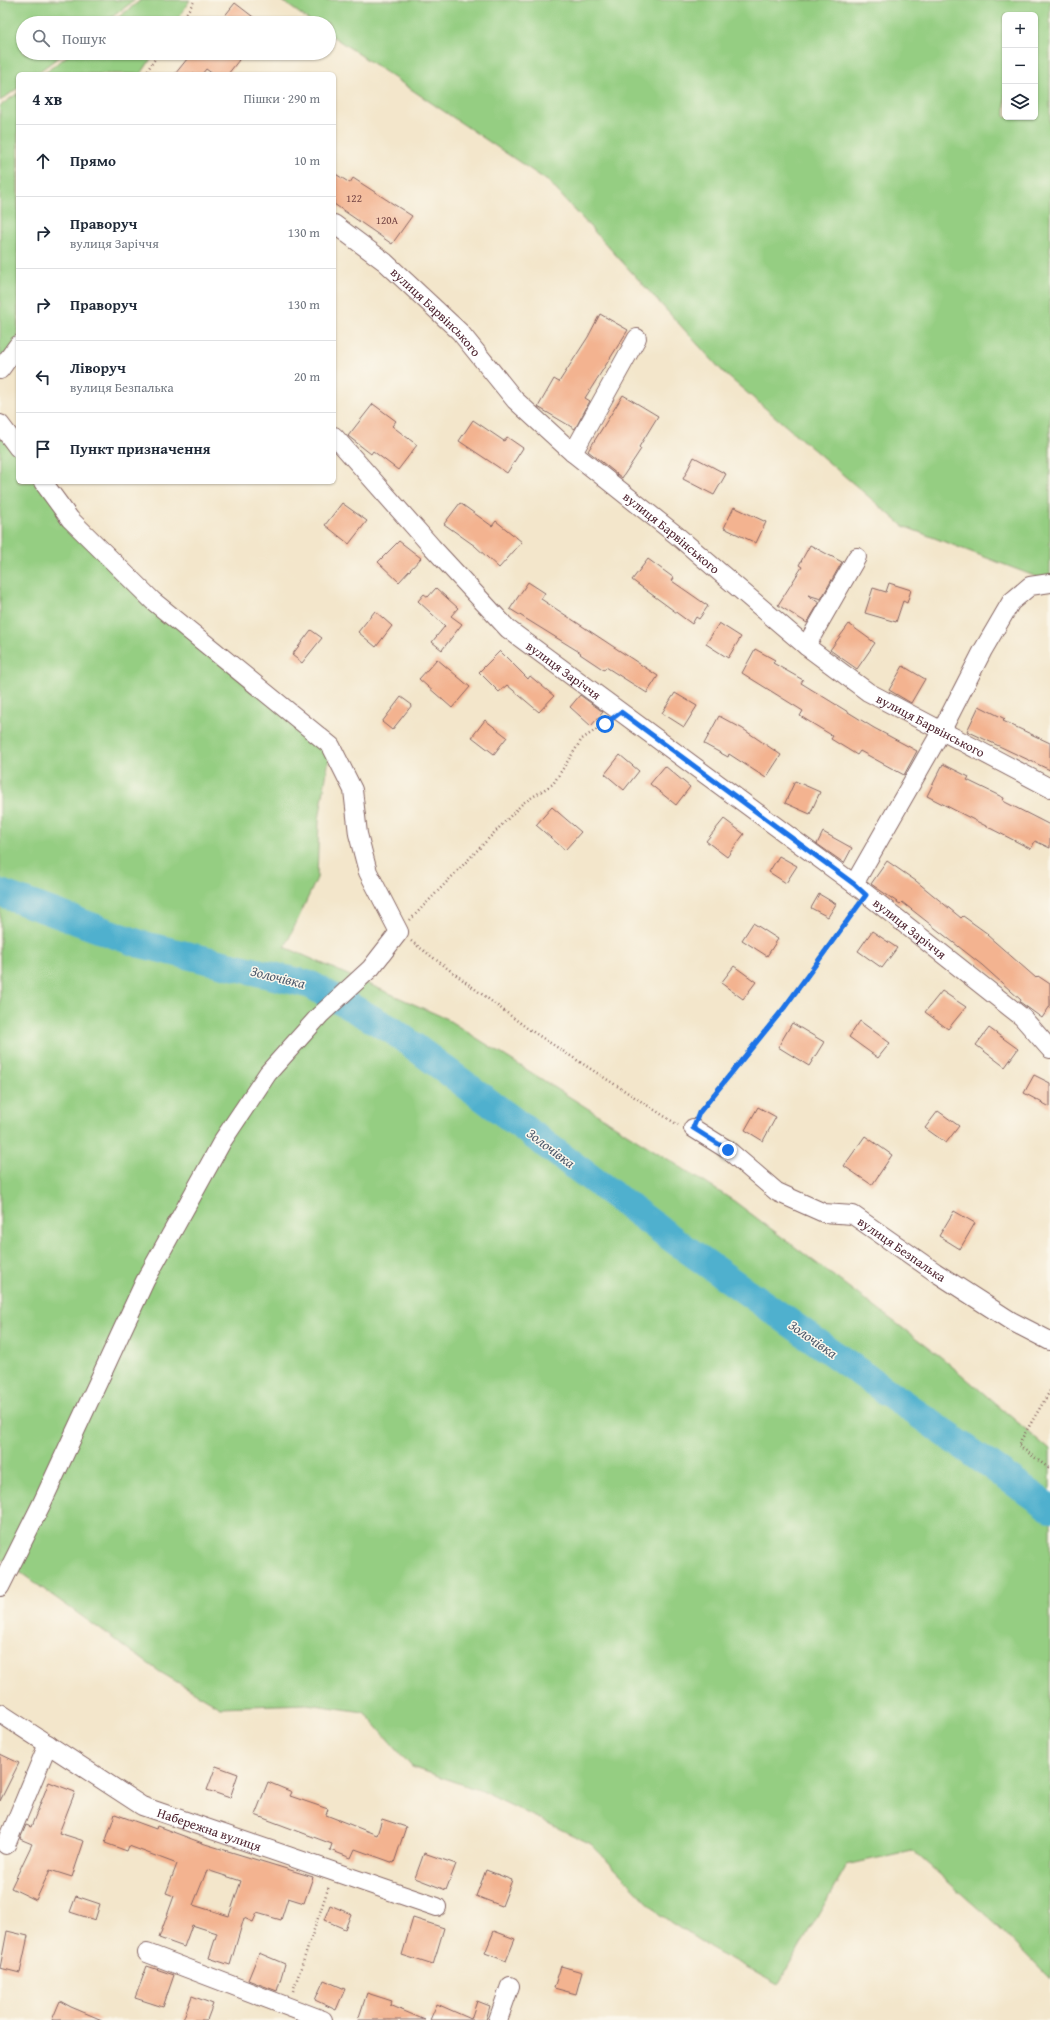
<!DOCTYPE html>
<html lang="uk">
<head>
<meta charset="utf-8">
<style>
  :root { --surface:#fff; --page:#f2f2f3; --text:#1f2937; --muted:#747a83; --line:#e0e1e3 }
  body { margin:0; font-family:"Gentium Book Plus",serif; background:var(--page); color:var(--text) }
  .controls { position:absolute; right:12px; top:12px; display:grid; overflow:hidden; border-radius:6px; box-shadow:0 1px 3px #0004 }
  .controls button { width:36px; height:36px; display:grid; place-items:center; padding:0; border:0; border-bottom:1px solid var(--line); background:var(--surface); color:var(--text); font:20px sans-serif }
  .stop { position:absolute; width:12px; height:12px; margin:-9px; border:3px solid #1a73e8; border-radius:50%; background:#fff }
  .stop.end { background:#1a73e8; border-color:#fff; box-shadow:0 1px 4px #0008 }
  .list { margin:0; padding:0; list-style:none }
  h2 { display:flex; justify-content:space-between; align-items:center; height:52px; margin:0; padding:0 16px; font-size:17px }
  h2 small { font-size:13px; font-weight:400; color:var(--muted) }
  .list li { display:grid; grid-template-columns:26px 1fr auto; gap:12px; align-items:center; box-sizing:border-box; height:72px; padding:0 16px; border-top:1px solid var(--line) }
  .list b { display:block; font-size:15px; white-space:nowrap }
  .list p { margin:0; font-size:13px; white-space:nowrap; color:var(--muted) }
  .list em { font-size:13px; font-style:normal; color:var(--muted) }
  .icon { flex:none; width:22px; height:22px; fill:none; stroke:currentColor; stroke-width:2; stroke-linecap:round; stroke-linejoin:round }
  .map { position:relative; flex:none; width:1050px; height:2020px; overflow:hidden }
  .search { position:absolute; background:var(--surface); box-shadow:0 1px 3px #0004; left:16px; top:16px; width:320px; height:44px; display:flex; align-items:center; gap:10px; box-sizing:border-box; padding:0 14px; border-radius:22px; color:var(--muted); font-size:15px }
  .panel { position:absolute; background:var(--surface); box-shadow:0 1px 3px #0004; left:16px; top:72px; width:320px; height:412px; border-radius:6px }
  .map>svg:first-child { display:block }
  .green { fill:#95ce82; stroke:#707656; fill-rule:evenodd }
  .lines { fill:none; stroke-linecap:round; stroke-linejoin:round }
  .river { stroke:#4fb0ce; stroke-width:28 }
  .building { fill:#f3b390; fill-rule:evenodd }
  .street-casing { stroke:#856563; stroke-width:20 }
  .path { stroke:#856563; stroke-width:2.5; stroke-dasharray:1 3; stroke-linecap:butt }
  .street { stroke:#fff; stroke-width:18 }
  .route { stroke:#1a73e8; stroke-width:5 }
  .labels { text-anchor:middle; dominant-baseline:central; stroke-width:3; stroke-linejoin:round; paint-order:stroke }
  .number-label { font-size:11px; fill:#744444 }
  .street-label { font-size:13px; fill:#4a1f2b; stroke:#fbf7ec }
  .water-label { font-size:14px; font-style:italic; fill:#4c596c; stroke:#fbf7ec }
</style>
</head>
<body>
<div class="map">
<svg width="1050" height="2020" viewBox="0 0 1050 2020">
  <rect width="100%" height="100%" fill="#fbf7ec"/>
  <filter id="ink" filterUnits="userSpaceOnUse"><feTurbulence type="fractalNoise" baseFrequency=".025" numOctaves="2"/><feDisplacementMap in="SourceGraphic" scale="8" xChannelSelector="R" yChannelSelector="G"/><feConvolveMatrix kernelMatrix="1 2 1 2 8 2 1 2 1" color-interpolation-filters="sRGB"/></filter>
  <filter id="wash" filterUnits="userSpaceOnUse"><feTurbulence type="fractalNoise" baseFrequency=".012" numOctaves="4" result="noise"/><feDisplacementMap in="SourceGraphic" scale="16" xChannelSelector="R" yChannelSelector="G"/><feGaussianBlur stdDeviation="0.9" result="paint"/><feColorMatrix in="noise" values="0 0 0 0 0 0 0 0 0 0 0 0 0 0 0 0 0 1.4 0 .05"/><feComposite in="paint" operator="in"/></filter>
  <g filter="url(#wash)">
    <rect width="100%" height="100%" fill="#f3e6cb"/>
    <!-- green -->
    <path class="green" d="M0,0h135l-31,23h-81v30h41l-28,21h-18v14l-18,13z
      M141,0h49l-15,23h-64z
      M281,0h769v582l-147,-56 -179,-153 -175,-191 -220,-148v-11h-16zM1005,15h30v102h-30z
      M71,53h84l-14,21h-98z
      M18,93v246l-18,25v-258z
      M0,424l18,24v34h25l27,37 261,227 -12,74 -2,58 -32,69 160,71 289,183 207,156 109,93v529l-52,-53 -86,-76 -65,15 -69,120 -72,-40 -47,-31 -68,-70 -112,-54 -67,-23 -48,-55 -57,-8 -87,3 -60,-35 -160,-114z"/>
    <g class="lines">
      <!-- river -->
      <path class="river" d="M0,893l140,51 171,41 81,45 286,213 372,265"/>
    </g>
    <g id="blocks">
      <!-- building -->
      <path class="building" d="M235,3l26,20h-42z
        M192,53h37l10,7 -11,14h-15l-7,-5 -4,5h-27z
        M334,173l16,10 3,-5 59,38 -20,28 -58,-40z
        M600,314l28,16 -43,68 5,3 -15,28 -37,-22 16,-28 5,3 29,-45z
        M623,395l35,21 -19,31 2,2 -19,29 -34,-27z
        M373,404l23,17 -4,5 25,19 -19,25 -25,-19 -2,3 -23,-18z
        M473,420l31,21 3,-4 16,11 -16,25 -48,-32z
        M694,457l32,17 -12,21 -31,-16z
        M342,503l25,18 -18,23 -24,-19z
        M460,503l32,23 4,-5 26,21 -23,26 -24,-22 -31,-22z
        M734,507l32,15 -10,21 -32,-15z
        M399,541l22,17 -22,24 -21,-20z
        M810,545l32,17 -21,37 -13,-4 11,8 -12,20 -29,-18 24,-38 -3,-2z
        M648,559l26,19 -2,3 36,25 -9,13 -3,-2 -4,7 -60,-44z
        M528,582l17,11 -4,6 117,77 -11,17 -41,-26 -2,3 -24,-16 1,-1 -71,-44z
        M889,583l22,7 -4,13 -4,-2 -7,21 -31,-9 8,-25 13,4z
        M436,588l22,20 -7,8 11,8 -20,26 -10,-8 13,-16 -27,-25 6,-7 4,3z
        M375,611l17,15 -16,21 -18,-15z
        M719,623l22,14 -13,21 -22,-14z
        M849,624l26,19 -18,26 -27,-19z
        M311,630l11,8 -20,25 -10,-8z
        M755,649l20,11 -2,3 30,17 -2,3 73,45 43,23 -13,24 -44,-24 -3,4 -26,-16 2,-3 -33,-20 3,-5 -61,-38z
        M500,651l28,28 2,-3 24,20 -15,16 -32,-27 -8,7 -20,-20z
        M437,659l33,28 -18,21 -33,-29z
        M903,666l22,13 -14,24 -22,-13z
        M675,693l22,13 -13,21 -22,-14z
        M580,695l23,17 -12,14 -21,-19z
        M401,697l11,8 -20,25 -10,-8z
        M979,706l26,13 -2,2 47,22v27l-83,-39z
        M719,716l24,13 38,26 -15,23 -37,-24 -1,3 -24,-13z
        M485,720l22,17 -13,17 -22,-17z
        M620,755l19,16 -15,19 -19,-16z
        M943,764l26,13 -2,3 37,18 -1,3 47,24v23l-15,-7 -4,8 -104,-53z
        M665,766l25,21 -14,18 -26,-21z
        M795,781l25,11 -10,22 -25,-11z
        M552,807l29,25 -16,18 -29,-25z
        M724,819l20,15 -17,23 -21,-16z
        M823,832l29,16 -8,15 -27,-19z
        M779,856l18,10 -11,17 -17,-11z
        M887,861l29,20 45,37 2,-2 25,18 -1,1 49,43 2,-2 12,8v22l-8,12 -22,-16 1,-2 -39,-35 -80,-63 -2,2 -29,-20z
        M819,894l17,10 -8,13 -17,-9z
        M753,923l25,16 -11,17 -25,-16z
        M872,931l25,17 -15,20 -24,-17z
        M734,966l22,16 -13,17 -22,-16z
        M942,991l24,16 -18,22 -23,-17z
        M860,1021l30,22 -12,15 -29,-21z
        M792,1023l32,19 -15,24 -31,-19z
        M989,1028l29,21 -13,18 -29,-22z
        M1034,1075l16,8v24l-26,-14z
        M758,1107l18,10 -13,24 -18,-11z
        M938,1111l21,15 -13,17 -21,-15z
        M865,1136l27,19 -20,30 -28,-19z
        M954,1211l21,12 -15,26 -21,-13z
        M0,1754l19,9 -19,38z
        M216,1766l22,8 -8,24 -23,-8z
        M49,1782l26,10 -16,41 25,8 -12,36 -22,-7 -14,30 -25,-12 21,-44 -12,-5 6,-14 5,2z
        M268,1782l24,10 -2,4 38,13 -2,6 51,20 5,-16 24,8 -12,36 -39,-14 -4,9 -21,-8 2,-6 -77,-29z
        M115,1814l41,15 1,-3 48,18 108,33 -9,26 -16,-5 -7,22 -24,-7 -4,9 -9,-4 -14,47 -21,-7 8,-25 -25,-8 -8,22 -25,-9 15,-42 -8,-3 11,-29 -48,-18 -2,5 -22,-8zM207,1870l34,11 -12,35 -36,-11z
        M424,1853l32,11 -10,26 -31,-12z
        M486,1870l26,10 -10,26 -26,-10z
        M76,1896l24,8 -5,16 -25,-8z
        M330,1905l21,9 -6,15 -21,-9z
        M413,1918l31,10 -11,37 -31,-10z
        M7,1931l21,5 -8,37 -20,-5z
        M494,1931l21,8 -9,22 -21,-8z
        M259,1953l26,11 -8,27 -29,-11z
        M147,1966l27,9 -11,32 -28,-9z
        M561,1966l21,6 -6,22 -22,-6z
        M324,1980l21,9 -9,21 -21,-10z
        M367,1993l25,8 -2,4 35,15h-67z
        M192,1996l21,8 -6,16h-24z
        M60,2001l11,6 31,13h-50z
        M477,2001l13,5 -4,14h-56l7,-16 34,15z"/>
    </g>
  </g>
  <g filter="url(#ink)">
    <use href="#blocks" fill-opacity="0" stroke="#856563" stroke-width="1"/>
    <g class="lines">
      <!-- street casing -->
      <g class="street-casing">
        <g id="street">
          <path id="s1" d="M334,224l51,38 75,70 55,68 58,53 102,81 131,112 62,46 182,96"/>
          <path d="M0,370l18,-25"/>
          <path d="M0,424l18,24"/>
          <path id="s2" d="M334,436l98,111 76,82 346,255 168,133 28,32"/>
          <path d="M573,453l64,-115"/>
          <path d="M806,646l51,-89"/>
          <path d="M854,884l88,-154 41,-80 28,-48 19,-16 20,-3"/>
          <path id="s3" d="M693,1128l35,22 49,42 47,21 29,2 82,57 76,49 39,20"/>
          <path d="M0,1587l42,-84 103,-222 78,-141 45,-67 52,-58 51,-47 28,-36 -31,-60 -10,-38 -5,-44 -22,-44 -178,-145 -83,-82 -27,-37"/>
          <path id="s4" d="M0,1713l142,93 295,101"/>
          <path d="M6,1845l42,-101"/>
          <path d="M147,1953l176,67"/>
          <path d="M498,2020l12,-34"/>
        </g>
      </g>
      <!-- path -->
      <path class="path" d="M180,23l15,-23
        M145,74l14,-21
        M410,920l113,-117 30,-19 29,-45 26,-17
        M411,941l116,87 151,97
        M698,1113l86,-105 73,-102
        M1050,1391l-32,54 32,24
        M293,1991l36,-105"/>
      <!-- street -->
      <use href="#street" class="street"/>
    </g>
  </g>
  <g class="lines" filter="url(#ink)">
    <!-- route -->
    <path class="route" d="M605,724l16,-12 233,172 12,11 -82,113 -85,105 -6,15 35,22"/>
  </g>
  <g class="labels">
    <!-- number labels -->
    <g class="number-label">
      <text x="354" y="198">122</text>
      <text x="387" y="220">120А</text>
    </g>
    <!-- street labels -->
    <g class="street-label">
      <text stroke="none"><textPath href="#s1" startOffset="135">вулиця Барвінського</textPath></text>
      <text stroke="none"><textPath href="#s1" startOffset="459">вулиця Барвінського</textPath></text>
      <text stroke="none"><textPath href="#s2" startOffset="329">вулиця Заріччя</textPath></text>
      <text stroke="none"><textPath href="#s1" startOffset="783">вулиця Барвінського</textPath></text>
      <text stroke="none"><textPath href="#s2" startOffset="761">вулиця Заріччя</textPath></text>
      <text stroke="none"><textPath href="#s3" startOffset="246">вулиця Безпалька</textPath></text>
      <text stroke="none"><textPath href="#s4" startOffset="241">Набережна вулиця</textPath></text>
    </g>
    <!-- water labels -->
    <g class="water-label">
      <text transform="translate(278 977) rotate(14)">Золочівка</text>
      <text transform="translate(551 1148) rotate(37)">Золочівка</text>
      <text transform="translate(813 1339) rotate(35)">Золочівка</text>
    </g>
  </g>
</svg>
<div class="controls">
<button>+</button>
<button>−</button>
<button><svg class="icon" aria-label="layers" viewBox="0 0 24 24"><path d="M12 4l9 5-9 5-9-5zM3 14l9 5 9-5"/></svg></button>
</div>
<div class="stop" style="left:605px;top:724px"></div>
<div class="stop end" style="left:728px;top:1150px"></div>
<div class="search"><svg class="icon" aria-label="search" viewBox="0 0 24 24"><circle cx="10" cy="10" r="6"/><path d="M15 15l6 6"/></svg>Пошук</div>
<section class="panel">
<h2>4 хв<small>Пішки · 290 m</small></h2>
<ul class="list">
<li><svg class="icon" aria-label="ahead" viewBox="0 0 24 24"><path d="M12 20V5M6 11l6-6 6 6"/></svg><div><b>Прямо</b></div><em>10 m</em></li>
<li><svg class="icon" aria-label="right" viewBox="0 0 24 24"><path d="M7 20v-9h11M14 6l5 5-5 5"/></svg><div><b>Праворуч</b><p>вулиця Заріччя</p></div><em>130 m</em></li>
<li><svg class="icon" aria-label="right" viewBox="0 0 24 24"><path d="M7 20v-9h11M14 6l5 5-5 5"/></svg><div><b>Праворуч</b></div><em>130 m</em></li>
<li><svg class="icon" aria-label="left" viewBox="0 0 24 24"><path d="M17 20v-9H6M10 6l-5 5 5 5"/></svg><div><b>Ліворуч</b><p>вулиця Безпалька</p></div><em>20 m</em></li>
<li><svg class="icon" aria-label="arrive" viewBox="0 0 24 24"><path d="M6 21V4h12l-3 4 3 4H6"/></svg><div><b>Пункт призначення</b></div></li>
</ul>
</section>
</div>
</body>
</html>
